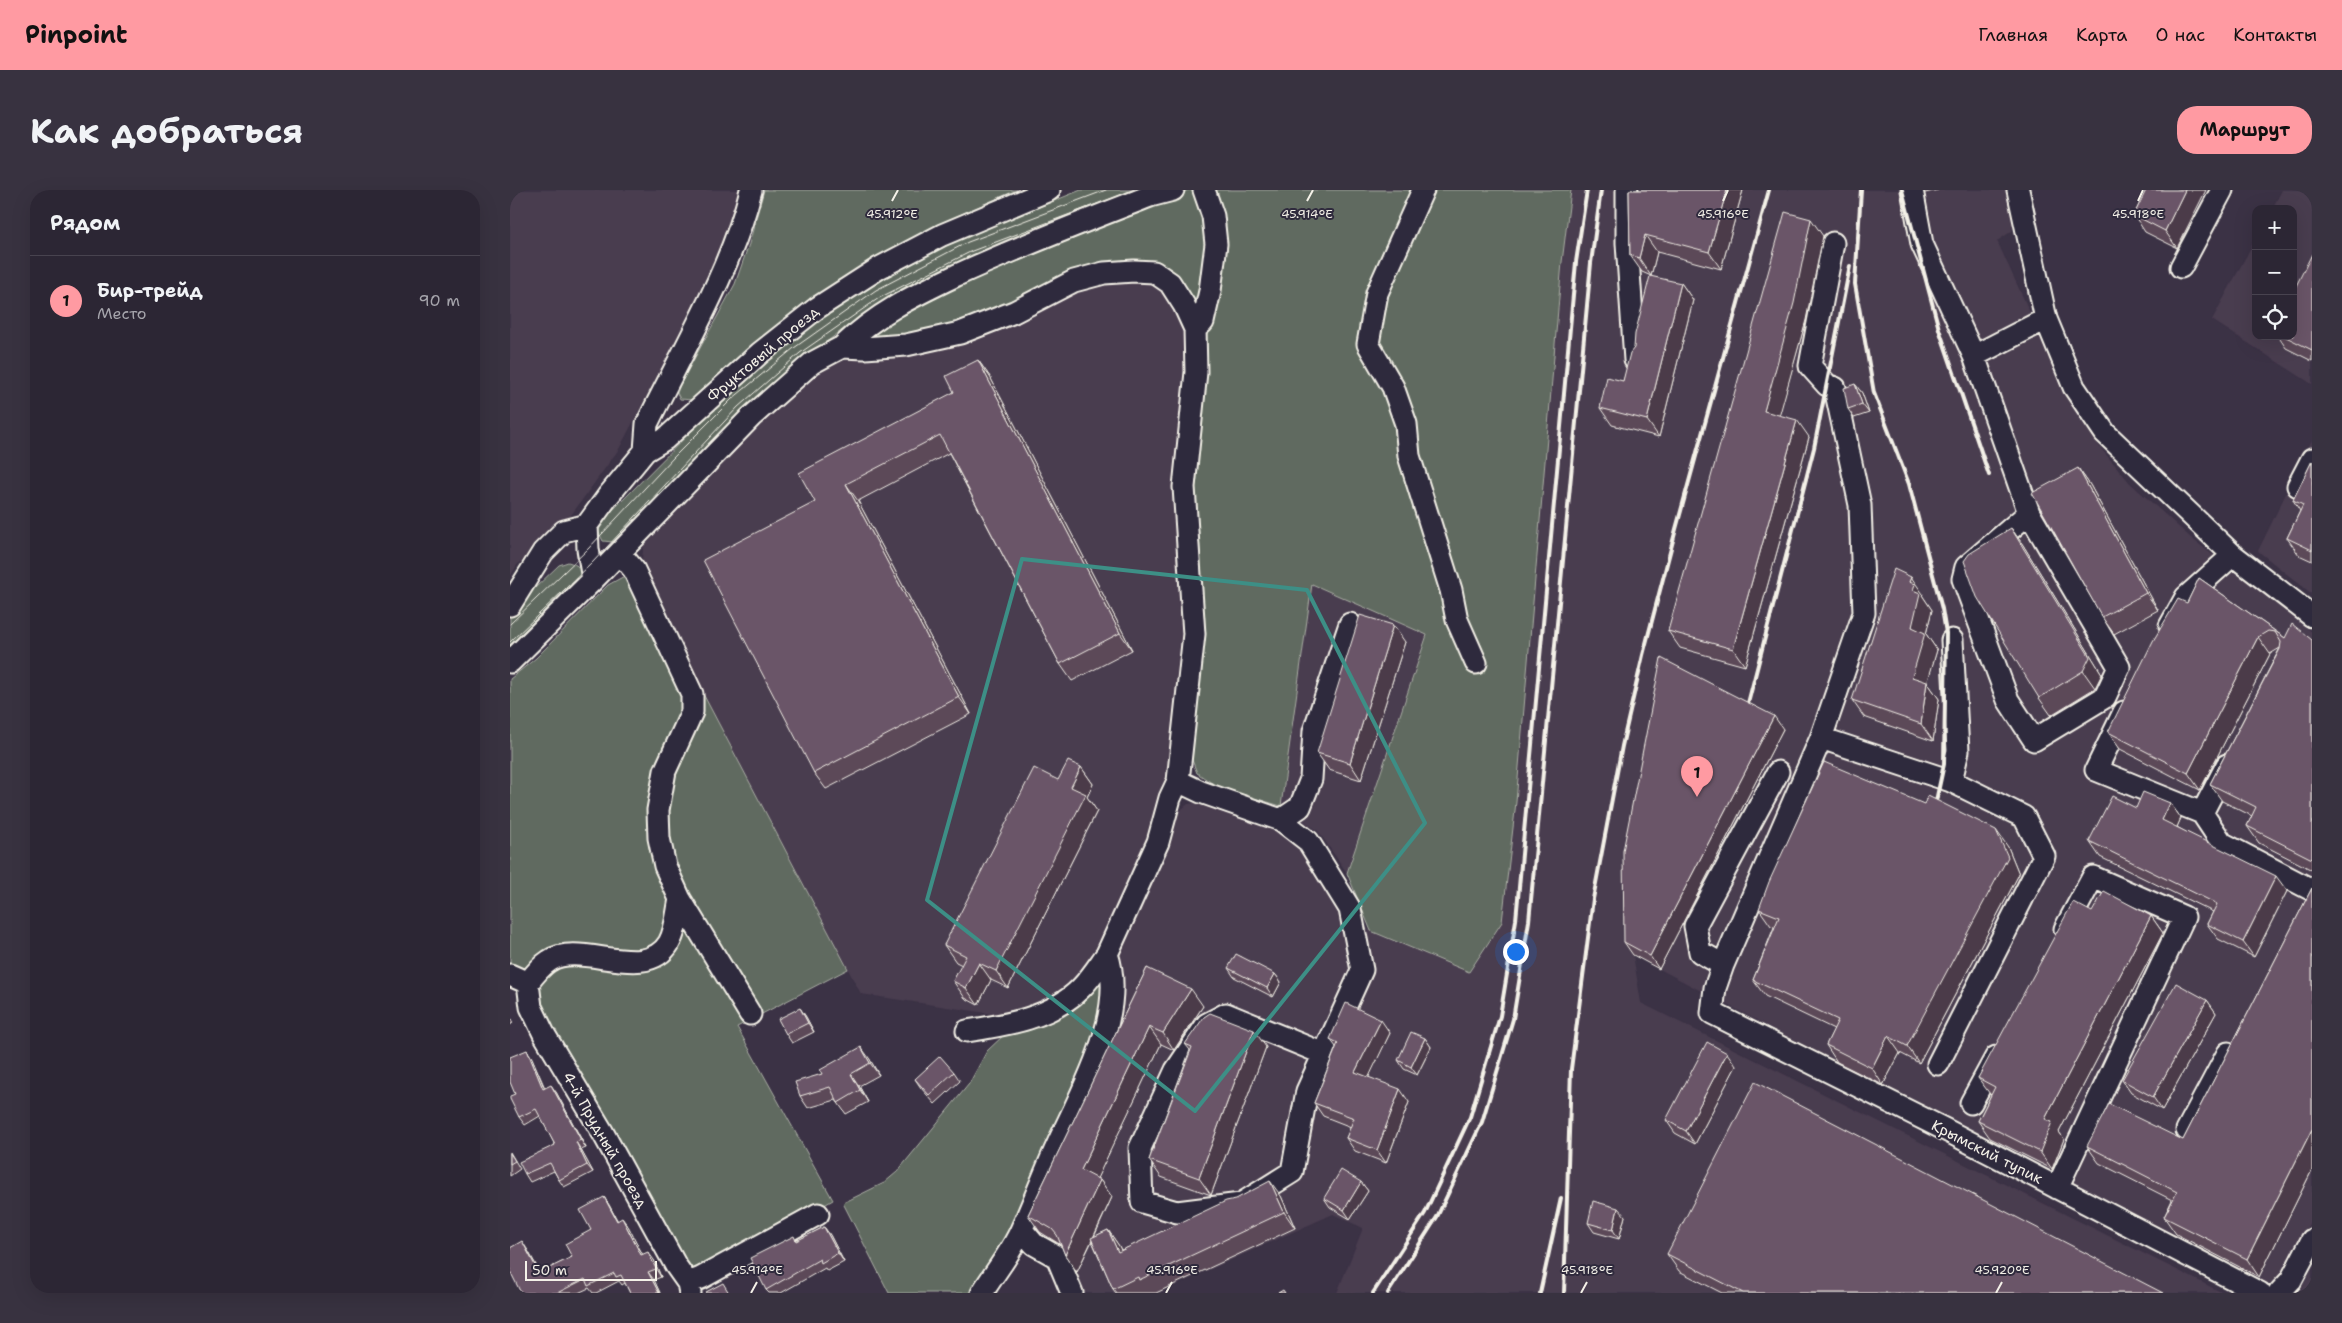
<!DOCTYPE html>
<html lang="ru">
<head>
<meta charset="utf-8">
<style>
  :root { --surface:#2c2634; --page:#383240; --text:#f1f3f6; --muted:#a6a5ac; --line:#48434f; --accent:#ff9aa2 }
  body { margin:0; font-family:"Shantell Sans",sans-serif; background:var(--page); color:var(--text) }
  .controls { position:absolute; right:15px; top:15px; display:grid; overflow:hidden; border-radius:10px; box-shadow:0 5px 20px #0002 }
  .controls button { width:45px; height:45px; display:grid; place-items:center; padding:0; border:0; border-bottom:1px solid var(--line); background:var(--surface); color:var(--text); font:25px sans-serif }
  .scale { position:absolute; left:15px; bottom:12px; width:132px; box-sizing:border-box; padding-left:5px; border:2px solid #f4f1e8; border-top:0; font-size:14px; line-height:18px; white-space:nowrap; color:#f4f1e8; -webkit-text-stroke:4px #2f2a3d; paint-order:stroke }
  .you { position:absolute; left:1005px; top:761px; width:18px; height:18px; margin:-12px; border:4px solid #fff; border-radius:50%; background:#1a73e8; box-shadow:0 0 0 8px #1a73e833 }
  .badge { display:grid; place-items:center; width:32px; height:32px; border-radius:50%; background:var(--accent); color:#111; font-size:16px; font-weight:700 }
  .pin { position:absolute; translate:-50% -41px; filter:drop-shadow(0 1px 2px #0008) }
  .pin::after { content:''; position:absolute; top:26px; width:18px; height:15px; background:inherit; clip-path:polygon(0 0,100% 0,50% 100%) }
  .list { margin:0; padding:0; list-style:none }
  h2 { display:flex; justify-content:space-between; align-items:center; height:65px; margin:0; padding:0 20px; font-size:21px }
  h2 small { font-size:16px; font-weight:400; color:var(--muted) }
  .list li { display:grid; grid-template-columns:32px 1fr auto; gap:15px; align-items:center; box-sizing:border-box; height:90px; padding:0 20px; border-top:1px solid var(--line) }
  .list b { display:block; font-size:19px; white-space:nowrap }
  .list p { margin:0; font-size:16px; white-space:nowrap; color:var(--muted) }
  .list em { font-size:16px; font-style:normal; color:var(--muted) }
  .icon { flex:none; width:28px; height:28px; fill:none; stroke:currentColor; stroke-width:2; stroke-linecap:round; stroke-linejoin:round }
  .map { position:relative; flex:none; width:1802px; height:1103px; overflow:hidden; border-radius:20px }
  header { display:flex; align-items:center; gap:30px; box-sizing:border-box; height:70px; padding:0 25px; background:var(--accent); color:#111 }
  header strong { font-size:24px }
  nav { display:flex; gap:28px; margin-inline-start:auto; font-size:18px }
  .intro { display:flex; align-items:center; justify-content:space-between; box-sizing:border-box; height:120px; padding:0 30px }
  h1 { margin:0; font-size:35px }
  .button { padding:12px 22px; border-radius:20px; background:var(--accent); color:#111; font-size:18px; font-weight:700 }
  main { display:flex; gap:30px; padding:0 30px }
  aside { flex:1; background:var(--surface); border-radius:20px; box-shadow:0 5px 20px #0002 }
  .map>svg:first-child { display:block }
  .built { fill:#493c4f }
  .green { fill:#606b60; stroke:#aaaea4 }
  .lines { fill:none; stroke-linecap:round; stroke-linejoin:round }
  .minor-casing { stroke:#f4f1e8; stroke-width:25 }
  .minor { stroke:#2f2a3d; stroke-width:21 }
  .tram { stroke:#f4f1e8; stroke-width:1 }
  .rail { stroke:#f4f1e8; stroke-width:4 }
  .wall { fill:#5c4859; stroke:#f4f1e8 }
  .shaded-wall { fill:#4b3b48; stroke:#f4f1e8 }
  .building { fill:#6b5467; stroke:#f4f1e8 }
  .marked { fill:none; stroke:#3d8f86; stroke-width:4; stroke-linejoin:round }
  .ticks { fill:none; stroke:#f4f1e8; stroke-width:2 }
  .labels { text-anchor:middle; dominant-baseline:central; stroke-width:4; stroke-linejoin:round; paint-order:stroke }
  .street-label { font-size:15px; fill:#f4f1e8; stroke:#2f2a3d }
  .ticks-label { font-size:12px; text-anchor:middle; fill:#f4f1e8; stroke:#2f2a3d; stroke-width:4; stroke-linejoin:round; paint-order:stroke }
</style>
</head>
<body>
<header>
<strong>Pinpoint</strong>
<nav><a>Главная</a><a>Карта</a><a>О нас</a><a>Контакты</a></nav>
</header>
<div class="intro"><h1>Как добраться</h1><a class="button">Маршрут</a></div>
<main>
<aside>
<h2>Рядом<small></small></h2>
<ul class="list">
<li><span class="badge">1</span><div><b>Бир-трейд</b><p>Место</p></div><em>90 m</em></li>
</ul>
</aside>
<div class="map">
<svg width="1802" height="1103" viewBox="0 0 1802 1103">
  <rect width="100%" height="100%" fill="#3b3245"/>
  <filter id="ink" filterUnits="userSpaceOnUse"><feTurbulence type="fractalNoise" baseFrequency=".02" numOctaves="2"/><feDisplacementMap in="SourceGraphic" scale="10" xChannelSelector="R" yChannelSelector="G"/><feConvolveMatrix kernelMatrix="1 2 1 2 8 2 1 2 1" color-interpolation-filters="sRGB"/></filter>
  <g filter="url(#ink)">
    <!-- built -->
    <path class="built" d="M0,0h232l-30,81 -93,178 -50,69 -52,47 -7,12z
      M1061,0h441l3,13 -3,28 -15,10 76,165 26,40 31,37 61,55 121,94v586l-28,54 -11,10 -13,4 -627,-331 8,48 582,290h-886l26,-65 -30,-14 -175,79h-78l-44,-55 -4,-19 86,-266 48,-106 12,-35 10,-8 14,-2 79,27 23,16 37,64 30,22 145,-129 46,-540z
      M1772,0h30v194l-100,-64 44,-82v98h37v-127h-21z
      M644,89l16,14 17,43v38l-14,114 12,149 -10,85 -11,64 -17,54 -52,115 -16,26 -39,29 -40,5 -139,-21 -200,-380 -20,-47 3,-24 113,-119 64,-53 24,-11 44,-1 20,-5 108,-37 66,-28 31,-9z
      M1802,250v154l-54,-43z
      M802,393l115,52 -80,238 -29,-42 -37,-25z
      M1802,1078v25h-13z"/>
    <!-- green -->
    <path class="green" d="M254,0h253c-48,20 -95,41 -141,67 -66,39 -124,94 -183,143l-13,-1 -3,-6 3,-8 55,-101 14,-40z
      M571,0h68l-255,107 -40,24 -50,38 -63,53 -117,123 -11,7 -10,-1 -5,-10 14,-20 117,-118 62,-52 81,-58 49,-28z
      M679,0h382l-9,72 -46,540 -14,120 -33,50 -98,-41 -24,-58 80,-238 -115,-51 -31,222 -63,-19 -21,-14 -8,-21 3,-267 13,-112 1,-39 -13,-32 -37,-40c-19,-1 -38,-3 -57,2 -29,8 -59,27 -88,39 -44,18 -91,33 -139,37l-4,-6 34,-26 251,-105z
      M58,372c11,3 13,6 14,17l-72,70v-37l49,-47z
      M131,377l20,47 187,355 -111,58 96,173 -113,65 -30,6 -147,-259 -33,-31v-302l26,-21 72,-73z
      M593,787l2,39 -86,205 -44,72h-86l-46,-90 41,-20 13,-11 72,-88 18,-33 18,-17z"/>
    <g class="lines">
      <!-- minor casing -->
      <g class="minor-casing">
        <path id="minor" d="M913,0l-46,103 -9,51 25,43 13,37 3,32 42,134 6,30 19,43
          M1117,0v53l8,117
          M1402,0l10,54 52,112 55,157 90,154 -14,30 -71,43 -26,-40 -45,-121 3,-12 63,-54
          M1508,0l28,129 28,68 31,46 128,122 79,61
          M1671,77l41,-77
          M685,139l8,-7 7,-31 6,-47 -3,-28 -9,-26
          M332,157c35,-34 71,-51 115,-72 63,-29 129,-54 193,-79l23,-6
          M1464,166l72,-37
          M135,261l2,-27c35,-72 85,-156 104,-234
          M1788,296l14,-27
          M110,363l14,17 58,124v18l-27,59 -7,39 1,28 6,28 15,33 70,115
          M83,390l158,-163 61,-54 30,-16 23,1 41,-3 54,-12 54,-21 60,-31 30,-8 30,-2 20,1 16,11 14,22 11,24 1,43 -12,115 10,147 -16,147 -8,17 -12,44 -51,112c21,60 -27,140 -51,194 -12,26 -22,54 -34,80 -9,22 -27,44 -40,65
          M0,415l33,-53 21,-21 23,-6
          M1660,436l16,-29 47,-42
          M0,472l83,-82 -5,-31 -1,-24 21,-29 37,-45 20,-12 95,-86 57,-45 62,-40 63,-33 107,-45
          M1614,522l-28,58 106,43 25,-48
          M1311,548l43,-125 -4,-108 -25,-117 -8,-3 -17,-19 23,-123
          M668,591l23,11 80,28 27,21 42,68 12,61 -55,121 -15,81 -51,32 -64,8 -35,-10 -2,-54 36,-78 31,-46 19,-10 98,40
          M1441,591l-130,-43 -98,227 -8,23 -3,25 232,116 316,164
          M1692,623l20,30 90,47
          M771,630l19,-13 11,-28 3,-48 36,-107
          M1213,775l-23,-13 -5,-26 83,-154
          M0,785l18,8
          M18,793l3,24 13,27 59,99 73,133 12,17 2,10
          M18,793c6,-8 13,-17 21,-22 32,-21 96,22 120,-18 7,-12 8,-30 11,-44
          M457,841c39,-6 85,-13 114,-43 10,-10 18,-23 26,-34
          M1428,874l106,-208 -20,-39 -73,-36 7,-30 -6,-111
          M1461,913l25,-46
          M1677,940l41,-77
          M1547,998l127,-271 -91,-40 -28,52
          M512,1040l12,14 23,13 15,36
          M178,1093l13,-5 117,-64
          M1769,1103l12,-13 21,-40"/>
      </g>
      <!-- minor -->
      <use href="#minor" class="minor"/>
      <!-- tram -->
      <path class="tram" d="M0,434l78,-75 85,-91 59,-59 62,-51 82,-58 92,-48 138,-52
        M0,452l82,-79 146,-156 62,-54 79,-55 93,-47 162,-61"/>
      <!-- rail -->
      <path class="rail" d="M1351,0l-6,94 19,109 35,91 33,125 4,24 -2,131 -11,51
        M1392,0l37,139 50,146
        M1236,521l68,-263 36,-182
        M863,1103l52,-80 45,-96 30,-101 16,-96 60,-658 11,-72
        M878,1103l49,-76 45,-95 31,-103 16,-98 62,-658 10,-73
        M1030,1103l21,-95
        M1054,1103l7,-224 22,-170 29,-153 21,-91 33,-126 93,-339"/>
    </g>
    <!-- wall -->
    <path class="wall" d="M1119,0h114l-22,79 -64,-17 -6,24 -9,-4 -12,-17z
      M1413,0h15l-13,3z
      M1636,0l31,58 -32,-16 -11,-17z
      M1313,46l-17,84 -27,95 30,22 -64,229 -65,-18 -12,-17z
      M1802,64v107l-26,-13 -8,-12h15z
      M1171,93l12,17 -34,137 -47,-12 -12,-17 23,-27 11,-33z
      M468,170l12,17 142,273 -60,31 -12,-17 -111,-211 -91,48 113,213 -145,75 -12,-16 1,-271 139,-110z
      M1345,194l7,9 7,20 -15,5 -6,-9z
      M1802,271v100l-13,-6 -12,-17 13,-27 -7,-11z
      M1568,278l12,17 68,125 -44,24 -12,-17z
      M1501,338l12,17 79,129 -7,14 -44,27 -12,-17z
      M1689,388l86,60 27,2v230l-53,-27 -12,-17 5,-10 -30,-15 -12,-17 70,-136 -10,6 -70,136 -80,-41 -12,-17 79,-129z
      M1413,404l-1,1 10,15 -6,24 11,16 -10,32 12,17 -6,42 -69,-24 -12,-17z
      M895,452l-44,138 -32,-10 -12,-17z
      M1273,539l-124,240 -26,-14 -9,-13z
      M571,577l12,17 -6,13 10,14 -89,177 -17,-8 -13,25 -13,-7 -12,-17 9,-16 -6,-3 -12,-17 114,-165z
      M1660,613l11,15 -4,9 110,64 -33,66 -36,-18 -11,-15 6,-12 -113,-55 -11,-16 47,-33z
      M1498,657l11,27 -100,189 -19,-10 -17,32 -46,-23 -11,-17 8,-16 -69,-33 -12,-16 21,-53 -3,-1 -12,-17z
      M1802,698v282l-53,107 -83,-43 -12,-17 8,-17 -73,-37 -12,-17 96,-6z
      M1582,722l59,4 12,17 -104,199 5,7 -12,30 -62,-31 -12,-17 13,-26 -1,-1 -12,-16z
      M637,778l56,38 -29,44 -13,-6 -64,134 3,2 12,17 -18,40 14,-7 11,16 2,4 160,-54 14,32 -139,65h-40l-3,-4 -21,-48 -15,31 -12,-17 -4,-10 -21,-13 -12,-17z
      M718,778l47,6 6,8 -8,15 -39,-20z
      M1697,810l9,13 -54,97 -31,-17 -9,-13z
      M290,818l6,9 8,15 -22,11 -6,-9z
      M0,827l3,6 -3,2z
      M880,843l-22,44 41,25 -23,61 -31,-12 -9,-13 5,-11 -28,-11 -9,-13 22,-56 -6,-8z
      M915,848l6,9 -14,28 -13,-6 -6,-9z
      M675,854l81,3 -55,148 -50,-18 -12,-17 41,-110z
      M17,860l5,8 13,30 11,4 30,56 -5,2 12,22 -29,15 -5,-7 -5,-9 -24,11 -5,-8 30,-29 -15,-29 -15,9 -6,-8 -4,-23z
      M359,868l10,17 -20,11 9,16 -22,12 -10,-14 -28,8 -8,-12z
      M1226,876l-41,78 -20,-11 -9,-13z
      M444,882l6,9 -25,23 -14,-16 -6,-9z
      M0,962l10,17 -10,7z
      M851,992l7,9 -18,28 -20,-12 -6,-9z
      M94,1007l5,8 8,15 11,6 14,28 12,6 7,17 -7,3 6,13h-30l-5,-10 -3,2 -3,-4 -23,12h-3l-4,-5 -11,5h-57l6,-44 13,24 32,-16 19,-27z
      M1115,1026l-6,23 -25,-7 -6,-9z
      M314,1037l6,8 14,27 -17,9 -2,-3 -44,25h-12l-3,-3 31,-49z
      M1157,1064l496,39h-441l-43,-22z"/>
    <!-- shaded-wall -->
    <path class="shaded-wall" d="M1217,0h16l-22,79 -12,-17z
      M1675,0h21l-29,58 -12,-17z
      M1301,29l12,17 -17,84 -30,108 -12,-17z
      M1135,45l12,17 -6,24 -12,-18z
      M1171,93l12,17 -34,137 -12,-17z
      M468,170l12,17 142,273 -12,-17z
      M1345,194l7,9 7,20 -7,-9z
      M1287,230l12,17 -64,229 -12,-17z
      M1568,278l12,17 68,125 -12,-17z
      M336,294l12,17 113,213 -12,-17z
      M1501,338l12,17 79,129 -7,14 -12,-17z
      M1401,387l12,17 -1,1 10,15 -6,24 11,16 -13,44 -12,-17v-50l1,-37 -4,-8z
      M883,435l12,17 -44,138 -11,-17z
      M1748,447l12,17 -70,136 -12,-17z
      M1417,492l12,17 -6,42 -12,-17z
      M1264,526l9,13 -124,240 -9,-13z
      M571,577l12,17 -6,13 10,14 -89,177 -12,-17 75,-184z
      M1660,613l11,15 -8,18 -11,-16z
      M1486,640l12,17 11,27 -100,189 -12,-17z
      M1766,686l11,15 -33,66 -11,-15z
      M1641,726l12,17 -104,199 5,7 -12,30 -12,-17 5,-33z
      M469,773l12,17 -13,25 -12,-17z
      M765,784l6,8 -8,15 -6,-9z
      M681,799l12,17 -29,44 -11,-17z
      M1697,810l9,13 -54,97 -9,-13z
      M290,818l6,9 8,15 -6,-9z
      M871,830l9,13 -25,52 -10,-13z
      M639,837l12,17 -68,143 -12,-17z
      M744,840l12,17 -55,148 -12,-17z
      M1378,846l12,17 -17,32 -11,-17z
      M915,848l6,9 -14,28 -6,-8z
      M351,857l8,11 10,17 -9,-12z
      M17,860l5,8 16,39 -5,-8z
      M1217,863l9,13 -41,78 -9,-13z
      M341,884l8,12 9,16 -8,-12z
      M41,895l5,7 30,56 -5,-8z
      M890,899l9,13 -23,61 -9,-13z
      M1802,939v41l-53,107 -12,-18z
      M66,952l5,8 12,22 -6,-7z
      M590,990l12,17 -35,75 -12,-17z
      M760,991l11,15 14,32 -11,-16z
      M851,992l7,9 -18,28 -6,-9z
      M94,1007l5,8 13,24 -5,-8z
      M1108,1018l7,8 -6,23 -6,-9z
      M112,1028l6,8 19,37 -6,-8z
      M314,1037l6,8 14,27 -6,-9z
      M598,1040l11,16 10,22 -11,-16z
      M12,1051l5,8 18,32 -6,-8z
      M138,1062l6,8 7,17 -5,-8z
      M138,1082l6,8 6,13h-1z"/>
    <!-- building -->
    <path class="building" d="M1119,0h98l-18,62 -64,-17 -6,23 -9,-3z
      M1636,0h39l-20,41 -31,-16z
      M1275,22l26,7 -17,84 -30,108 33,9 -64,229 -65,-18z
      M1802,64v96l-28,-14h9v-44z
      M1140,86l31,7 -34,137 -47,-12 7,-31 16,4 7,-28 4,-5 1,-14z
      M468,170l142,273 -60,31 -120,-229 -94,49 113,213 -145,76 -111,-213 112,-58 -16,-29 155,-81 -8,-16z
      M1345,194l7,20 -14,5 -4,-21z
      M1802,271v89l-25,-12 16,-33 -10,-5z
      M1568,278l68,125 -44,24 -70,-124z
      M1501,338l79,129 -7,14 -44,27 -62,-101 -13,-36 5,-7z
      M1384,379l17,8 -2,5 6,2 -2,6 7,3 -8,34 13,6 -13,44 15,5 -6,42 -69,-24z
      M1689,388l86,60 7,-14 20,16v219l-65,-33 9,-19 -46,-23 70,-135 1,-7 -6,-10 -7,-1 -10,6 -70,136 -80,-41 45,-91 25,-42 9,4z
      M850,425l33,10 -43,138 -33,-10z
      M1151,468l113,58 -124,240 -26,-14 -1,-91z
      M558,571l13,6 -10,20 15,7 -90,177 -17,-8 -13,25 -13,-7 13,-25 -22,-11 90,-177 24,12z
      M1314,572l100,42 4,-8 68,34 12,27 -101,189 -19,-10 -16,32 -46,-23 12,-25 -85,-40 26,-63 -20,-8 10,-27z
      M1633,602l27,11 -8,17 114,56 -33,66 -36,-18 10,-20 -128,-63 23,-45 24,12z
      M1802,698v241l-65,130 -83,-42 13,-25 -90,-46 22,-42 74,36z
      M1594,701l47,25 -106,203 7,3 -12,30 -62,-31 17,-34 -17,-9 95,-176 19,10z
      M726,764l39,20 -8,14 -39,-20z
      M637,778l44,21 -28,44 -14,-6 -68,143 19,10 -35,75 -8,-20 -5,-6 -24,-14z
      M1666,793l31,17 -54,97 -31,-17z
      M836,813l35,17 -26,52 45,17 -23,61 -31,-12 8,-20 -40,-15 24,-60 -8,-4z
      M290,818l8,15 -22,11 -8,-15z
      M700,823l44,17 -55,148 -50,-18 43,-113 -7,-3 19,-27z
      M901,842l14,6 -14,29 -13,-7z
      M1197,852l20,11 -41,78 -20,-11z
      M351,857l9,16 -19,11 9,16 -22,13 -8,-16 -30,9 -5,-14 27,-8 -2,-4z
      M17,860l16,39 8,-4 30,55 -5,2 11,23 -28,15 -9,-17 -25,11 -6,-12 36,-17 -19,-36 -17,8 -9,-18v-3l5,-2 -5,-12v-25z
      M430,866l14,16 -25,23 -14,-16z
      M1245,892l408,211h-420l-76,-39z
      M0,963l5,8 -5,3z
      M831,980l20,12 -17,28 -20,-12z
      M760,991l14,31 -145,68 -1,-3 -25,12 -22,-51 17,-8 10,22 108,-51 10,-2z
      M94,1007l13,24 5,-3 19,37 7,-3 8,17 -8,3 11,21h-29l-9,-18 -5,2 -2,-4 -26,13 -3,-7 -28,14h-36l-11,-22v-23l12,-7 17,32 33,-16 -7,-13 26,-14 -11,-20z
      M1083,1011l25,7 -5,22 -25,-7z
      M314,1037l14,26 -17,10 -1,-4 -54,31 -16,-32 44,-22 2,5z
      M213,1093l6,10h-22l-1,-1z
      M773,1100l2,3h-7z"/>
  </g>
  <!-- marked area -->
  <path class="marked" d="M512,369l285,31 118,233 -230,288 -268,-211z"/>
  <!-- ticks -->
  <path class="ticks" d="M382,11l6,-11M797,11l6,-11M1213,11l5,-11M1628,11l5,-11M241,1103l6,-11M656,1103l6,-11M1071,1103l6,-11M1486,1103l6,-11"/>
  <g class="labels">
    <!-- street labels -->
    <g class="street-label">
      <text transform="translate(253 164) rotate(-40)">Фруктовый проезд</text>
      <text transform="translate(95 950) rotate(60)">4-й Прудный проезд</text>
      <text transform="translate(1477 962) rotate(27)">Крымский тупик</text>
    </g>
  </g>
  <g class="ticks-label">
    <text x="382" y="28">45.912°E</text>
    <text x="797" y="28">45.914°E</text>
    <text x="1213" y="28">45.916°E</text>
    <text x="1628" y="28">45.918°E</text>
    <text x="247" y="1084">45.914°E</text>
    <text x="662" y="1084">45.916°E</text>
    <text x="1077" y="1084">45.918°E</text>
    <text x="1492" y="1084">45.920°E</text>
  </g>
</svg>
<div class="controls">
<button>+</button>
<button>−</button>
<button><svg class="icon" aria-label="locate" viewBox="0 0 24 24"><circle cx="12" cy="12" r="6"/><path d="M12 2v4M12 18v4M2 12h4M18 12h4"/></svg></button>
</div>
<div class="scale">50 m</div>
<div class="you"></div>
<div class="pin badge" style="left:1187px;top:607px">1</div>
</div>
</main>
</body>
</html>
